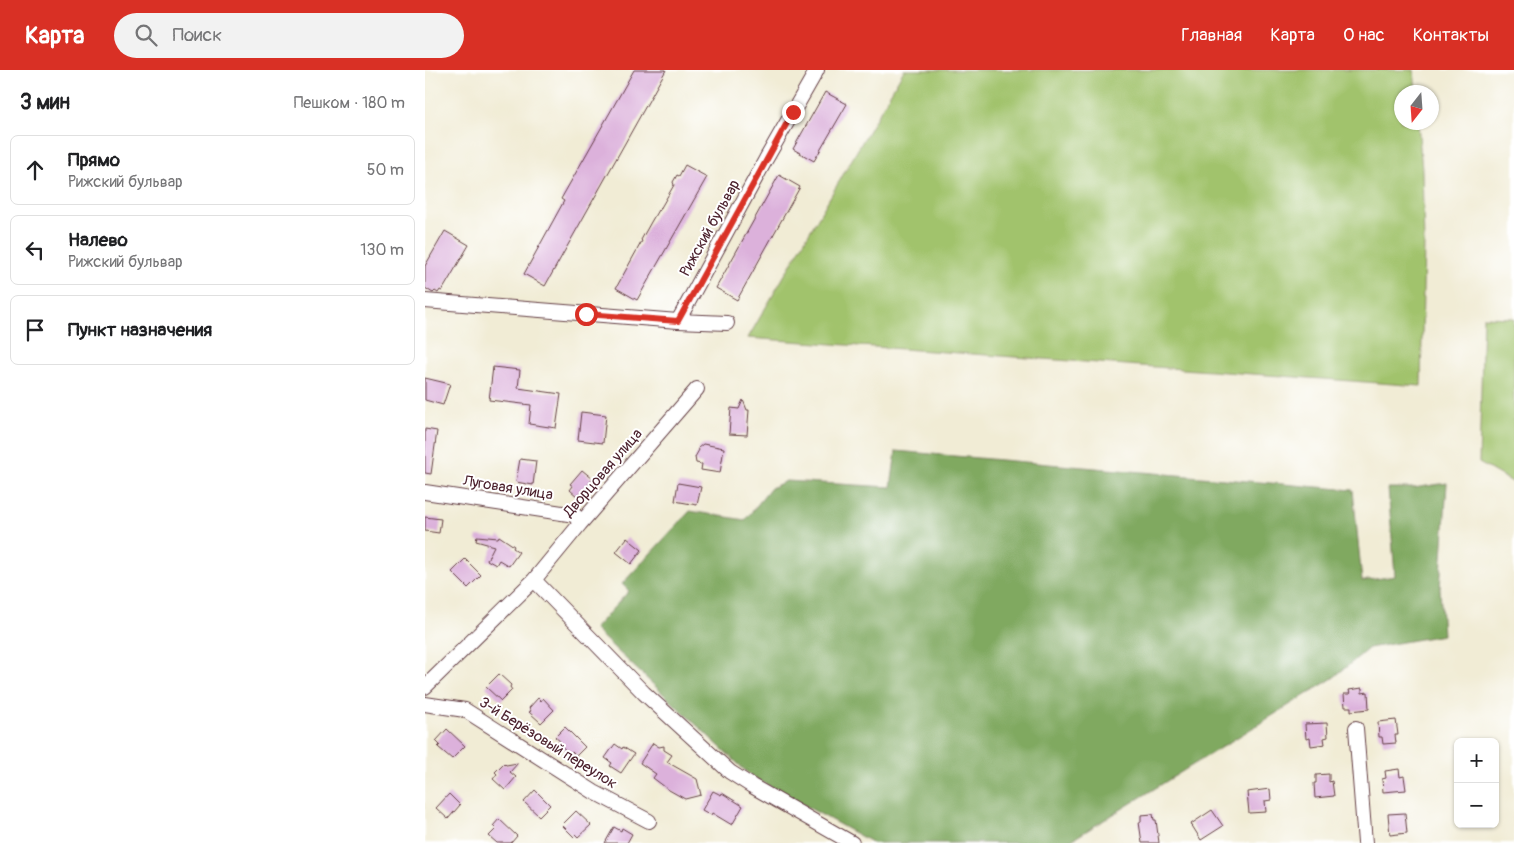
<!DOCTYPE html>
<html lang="ru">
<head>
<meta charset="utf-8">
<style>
  :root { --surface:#fff; --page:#f2f2f2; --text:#202124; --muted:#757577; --line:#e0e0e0; --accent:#d93025 }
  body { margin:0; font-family:Pangolin,sans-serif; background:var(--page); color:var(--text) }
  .controls { position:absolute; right:15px; bottom:15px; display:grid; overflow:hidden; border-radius:8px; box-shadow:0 1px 4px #0004 }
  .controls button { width:45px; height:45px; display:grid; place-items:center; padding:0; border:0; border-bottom:1px solid var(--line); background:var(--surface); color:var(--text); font:25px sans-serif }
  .compass { position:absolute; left:969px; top:15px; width:45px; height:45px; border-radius:50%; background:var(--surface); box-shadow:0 1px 4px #0004; rotate:197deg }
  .stop { position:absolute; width:15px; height:15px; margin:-11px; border:4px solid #d93025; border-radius:50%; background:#fff }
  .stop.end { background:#d93025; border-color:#fff; box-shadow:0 1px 5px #0008 }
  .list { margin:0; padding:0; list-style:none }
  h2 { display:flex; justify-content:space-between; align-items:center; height:65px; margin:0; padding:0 20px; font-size:21px }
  h2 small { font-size:16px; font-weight:400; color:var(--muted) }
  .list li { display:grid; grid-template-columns:32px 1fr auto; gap:15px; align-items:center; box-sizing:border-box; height:70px; margin:0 10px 10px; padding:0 10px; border:1px solid var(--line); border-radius:8px }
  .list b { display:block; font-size:19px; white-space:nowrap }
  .list p { margin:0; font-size:16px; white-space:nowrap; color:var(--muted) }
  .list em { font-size:16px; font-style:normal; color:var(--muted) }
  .icon { flex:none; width:28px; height:28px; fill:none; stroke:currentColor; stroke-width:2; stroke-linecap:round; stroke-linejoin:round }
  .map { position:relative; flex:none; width:1089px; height:773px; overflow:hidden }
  header { display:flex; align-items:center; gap:30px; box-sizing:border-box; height:70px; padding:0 25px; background:var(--accent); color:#fff }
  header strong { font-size:24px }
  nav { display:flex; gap:28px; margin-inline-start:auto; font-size:18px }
  .search { width:350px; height:45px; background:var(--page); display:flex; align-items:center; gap:12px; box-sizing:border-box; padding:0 18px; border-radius:28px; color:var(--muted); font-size:19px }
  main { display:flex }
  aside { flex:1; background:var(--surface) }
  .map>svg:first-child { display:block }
  .green { fill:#a1c36c; stroke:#76714c }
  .forest { fill:#80a960; stroke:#656446 }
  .building { fill:#dcb1db }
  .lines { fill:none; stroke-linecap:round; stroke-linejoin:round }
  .street-casing { stroke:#633e44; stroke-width:16 }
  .street { stroke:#fff; stroke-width:14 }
  .route { stroke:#d93025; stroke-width:6 }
  .labels { text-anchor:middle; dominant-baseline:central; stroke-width:4; stroke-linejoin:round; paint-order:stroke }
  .street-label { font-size:15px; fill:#4a1f2b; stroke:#fff }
</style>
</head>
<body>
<header>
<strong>Карта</strong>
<div class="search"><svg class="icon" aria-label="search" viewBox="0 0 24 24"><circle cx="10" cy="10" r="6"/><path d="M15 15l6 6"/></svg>Поиск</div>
<nav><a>Главная</a><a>Карта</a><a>О нас</a><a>Контакты</a></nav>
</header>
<main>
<aside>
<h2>3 мин<small>Пешком · 180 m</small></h2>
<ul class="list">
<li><svg class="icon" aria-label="ahead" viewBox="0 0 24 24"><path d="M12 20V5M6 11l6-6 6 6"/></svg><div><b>Прямо</b><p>Рижский бульвар</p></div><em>50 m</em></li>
<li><svg class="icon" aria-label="left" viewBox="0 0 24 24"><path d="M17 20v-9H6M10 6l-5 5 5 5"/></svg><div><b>Налево</b><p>Рижский бульвар</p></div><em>130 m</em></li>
<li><svg class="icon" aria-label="arrive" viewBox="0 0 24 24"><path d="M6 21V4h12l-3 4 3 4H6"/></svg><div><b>Пункт назначения</b></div></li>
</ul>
</aside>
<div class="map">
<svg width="1089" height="773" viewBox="0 0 1089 773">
  <rect width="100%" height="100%" fill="#fff"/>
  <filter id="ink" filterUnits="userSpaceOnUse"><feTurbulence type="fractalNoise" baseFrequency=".02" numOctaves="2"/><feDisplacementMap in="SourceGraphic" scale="10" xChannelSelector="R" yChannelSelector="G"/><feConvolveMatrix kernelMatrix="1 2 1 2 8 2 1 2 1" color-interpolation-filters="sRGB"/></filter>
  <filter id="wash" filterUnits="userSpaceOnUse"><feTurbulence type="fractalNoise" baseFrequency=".0096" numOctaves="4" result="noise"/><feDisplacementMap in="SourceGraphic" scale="20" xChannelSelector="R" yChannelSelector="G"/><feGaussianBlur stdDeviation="1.12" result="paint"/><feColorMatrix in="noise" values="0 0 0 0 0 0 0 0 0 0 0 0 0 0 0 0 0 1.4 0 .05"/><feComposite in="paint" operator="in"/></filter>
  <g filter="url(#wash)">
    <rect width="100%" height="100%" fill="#f1ecd5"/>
    <!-- green -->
    <path class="green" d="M479,0h510l2,22h-15v30l17,1 4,47 2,73 -3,143 -673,-48z
      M1058,247l31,1v165l-35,-20z"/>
    <!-- forest -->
    <path class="forest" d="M471,381l457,39 9,91 33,-5 -7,-88h25l34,-5 -7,106 3,46 -74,13 -36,30 -266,165h-194l-122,-67 -157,-147 35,-38 -7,-7 68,-73 55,9 26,-32 15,-7 105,6z"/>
    <g id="blocks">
      <!-- building -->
      <path class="building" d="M209,0h32l-121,216 -21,-12 40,-73 -3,-2z
        M400,22l22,12 -33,57 -21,-12z
        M260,95l22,12 -70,123 -21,-12 26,-47 -1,-1 10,-18 7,-12 1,1 15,-26 -1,-3 4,-7 2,1z
        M354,105l21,12 -63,113 -21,-12z
        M20,161l24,14 -27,46 -2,-1 -2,3 -3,-2 -2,2 -8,-5v-22z
        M68,297l27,3 -2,18 43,6 -5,34 -27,-4 2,-19 -42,-5z
        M0,308l25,6 -7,21 -18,-5z
        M318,330l4,10h2l-2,25 -18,-1 2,-26 8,1z
        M156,342l25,3 -3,28 -25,-3z
        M0,359l12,2 -6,43 -6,-1z
        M278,374l21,4 -4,25 -19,-3 1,-6 -6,-1 -1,-6 4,-7 -1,-2z
        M95,389l16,2 -3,24 -17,-3z
        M157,400l11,9 -15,18 -8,-7 3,-4 -3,-2z
        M253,413l23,4 -4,18 -22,-4z
        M0,447l16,2 -2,14 -14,-2z
        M52,466l21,2 1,-2 15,10 -1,2 6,4 -10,14 -10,-6 -3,5 -9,-5 7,-14 -18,-5z
        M202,468l15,12 -11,14 -15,-12z
        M40,489l16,16 -13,13 -16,-16z
        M74,604l12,11 -1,2 2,3 -11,11 -15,-14z
        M937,618v5l6,-1 1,17 -18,2v-4h-6l-1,-13h6l-1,-4z
        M113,628l3,3 2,-3 11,12 -13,13 -12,-11 2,-1 -2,-3z
        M971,650l2,15h-3l1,8 -13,1 -1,-7h-3l-1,-15z
        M902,653l1,14 -4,1 1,6 -14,2 -1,-8 -4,1 -1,-15z
        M140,657l20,20 -9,9 -4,-4 -2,2 -12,-11 2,-2 -5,-4z
        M22,659l18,17 -13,13 -14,-12 2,-2 -4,-4z
        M228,673l6,4 5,-1v4l8,5 -5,7 30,17 4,16 -16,4 -16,-9 -16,-12 3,-4 -16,-11z
        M190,674l7,5 1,-2 11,7 -13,19 -11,-7 2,-3 -7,-5z
        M79,693l2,2 12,-2 -8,9 6,5 -11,13 -12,-11 4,-5 -2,-2z
        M974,699l1,8 4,-1 2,14 -23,2 -1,-13 4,-1 -1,-7z
        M904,704v8l3,-1 2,15 -19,2 -1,-15h2v-8z
        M845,719l1,11 -6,1 1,11 -17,1 -2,-21z
        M110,720l15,15 -11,11 -15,-14z
        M288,721l8,4 1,-2 21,13 -11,19 -20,-12 -1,2 -9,-5z
        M24,724l11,11 -12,14 -12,-11z
        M787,740l11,16 -22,14 -10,-16z
        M151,741l15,14 -13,12 -2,-2 -2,2 -12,-12z
        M980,743l2,20 -17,2 -2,-21z
        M728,744l1,6h2l3,23h-17l-3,-21h2v-7z
        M74,749l18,17 -6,7h-14l-8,-7 7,-7 -3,-3z
        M189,757l7,4 1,-3 10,6 -5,9h-22z"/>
    </g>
  </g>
  <g filter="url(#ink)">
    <use href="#blocks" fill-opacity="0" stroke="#633e44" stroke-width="1"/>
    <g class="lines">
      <!-- street casing -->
      <g class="street-casing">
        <path id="street" d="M0,231l253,20 88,-162 51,-89
          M253,251l49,2
          M0,422l150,23 5,9
          M109,510l46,-56 117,-135
          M0,617l109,-107 110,113 86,79 22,14 100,57
          M0,634l40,6 129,82 55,29
          M931,658l9,115"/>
      </g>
      <!-- street -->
      <use href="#street" class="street"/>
    </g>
  </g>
  <g class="lines" filter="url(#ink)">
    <!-- route -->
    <path class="route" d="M161,244l92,7 115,-209"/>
  </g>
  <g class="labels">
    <!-- street labels -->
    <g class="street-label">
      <text transform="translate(285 158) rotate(-61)">Рижский бульвар</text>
      <text transform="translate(178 403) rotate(-49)">Дворцовая улица</text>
      <text transform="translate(83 418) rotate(9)">Луговая улица</text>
      <text transform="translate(123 673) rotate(32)">3-й Берёзовый переулок</text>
    </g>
  </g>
</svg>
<div class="controls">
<button>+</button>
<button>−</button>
</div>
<svg class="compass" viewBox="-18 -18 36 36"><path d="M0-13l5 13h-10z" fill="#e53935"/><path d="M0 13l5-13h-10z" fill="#757577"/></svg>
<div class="stop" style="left:161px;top:244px"></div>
<div class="stop end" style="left:368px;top:42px"></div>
</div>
</main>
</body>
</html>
